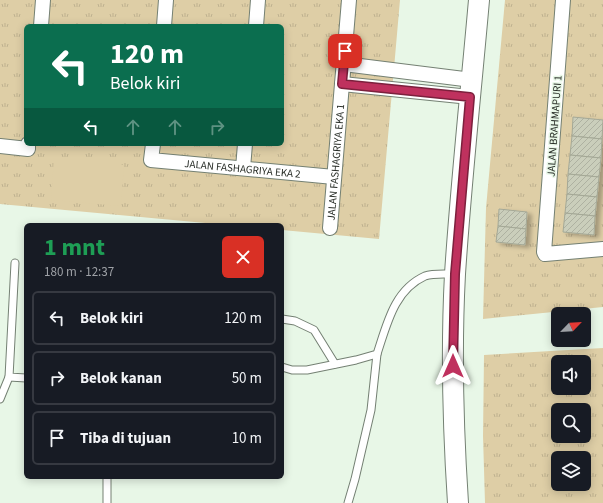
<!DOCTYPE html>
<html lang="id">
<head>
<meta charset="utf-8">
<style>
	:root { --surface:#171b24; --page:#242831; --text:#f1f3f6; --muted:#9ea1a6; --line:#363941 }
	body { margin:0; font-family:"Source Sans 3",sans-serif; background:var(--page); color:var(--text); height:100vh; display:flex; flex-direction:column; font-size:15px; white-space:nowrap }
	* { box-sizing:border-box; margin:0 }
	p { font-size:13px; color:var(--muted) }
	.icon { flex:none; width:22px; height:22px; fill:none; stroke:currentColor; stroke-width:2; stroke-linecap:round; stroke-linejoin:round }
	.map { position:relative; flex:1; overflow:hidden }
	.side { position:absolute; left:24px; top:223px; width:260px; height:256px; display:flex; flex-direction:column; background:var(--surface); border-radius:6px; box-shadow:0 2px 10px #0003 }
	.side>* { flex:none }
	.top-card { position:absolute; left:24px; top:24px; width:260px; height:122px; border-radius:6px; box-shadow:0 2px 10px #0003; background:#0b6e4f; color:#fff; overflow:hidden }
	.needle { width:26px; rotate:65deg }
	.fabs { position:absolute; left:551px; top:307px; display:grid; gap:8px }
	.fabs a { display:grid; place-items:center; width:40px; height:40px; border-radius:6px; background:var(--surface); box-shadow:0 2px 10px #0003; font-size:20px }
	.pin { position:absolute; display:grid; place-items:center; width:34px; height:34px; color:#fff; margin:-17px; border-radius:8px; box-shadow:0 2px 6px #0006 }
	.me { position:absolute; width:44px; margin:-22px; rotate:0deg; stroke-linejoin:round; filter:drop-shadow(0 0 3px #0008) }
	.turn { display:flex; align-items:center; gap:14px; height:84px; padding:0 20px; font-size:18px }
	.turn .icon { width:52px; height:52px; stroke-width:2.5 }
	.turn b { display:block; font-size:28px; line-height:34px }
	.lanes { display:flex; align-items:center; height:38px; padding:0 20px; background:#0003; justify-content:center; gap:20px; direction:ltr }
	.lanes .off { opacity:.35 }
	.round { display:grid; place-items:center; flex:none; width:42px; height:42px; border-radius:6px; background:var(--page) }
	.headline { display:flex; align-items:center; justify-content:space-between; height:68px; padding:0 20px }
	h1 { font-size:24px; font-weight:700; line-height:30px; color:#1e9e55 }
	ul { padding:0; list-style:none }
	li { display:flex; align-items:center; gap:12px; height:54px; margin:0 8px 6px; padding:0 12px; border:2px solid var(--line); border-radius:6px }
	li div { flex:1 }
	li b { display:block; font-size:15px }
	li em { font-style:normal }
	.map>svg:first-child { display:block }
	.grass { fill:url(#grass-tufts); fill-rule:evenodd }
	.garden { fill:#decea6 }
	.building { fill:url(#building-hatch); stroke:#a4a896; filter:url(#shadow) }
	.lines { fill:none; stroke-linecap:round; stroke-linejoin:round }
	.lane-casing { stroke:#748073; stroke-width:9 }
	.street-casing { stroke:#748073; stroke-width:16 }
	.secondary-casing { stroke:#748073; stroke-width:22 }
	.lane { stroke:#fff; stroke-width:7 }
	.street { stroke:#fff; stroke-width:14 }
	.secondary { stroke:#fff; stroke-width:20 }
	.route-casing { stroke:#7c203d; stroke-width:10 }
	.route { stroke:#bf315e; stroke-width:7 }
	.labels { text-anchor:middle; stroke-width:3; stroke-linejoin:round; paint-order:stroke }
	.street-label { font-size:11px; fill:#282d27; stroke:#e8f7e7 }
</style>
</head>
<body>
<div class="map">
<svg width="603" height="503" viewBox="0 0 603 503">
	<defs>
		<pattern id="grass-tufts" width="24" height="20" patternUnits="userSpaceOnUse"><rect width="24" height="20" fill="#decea6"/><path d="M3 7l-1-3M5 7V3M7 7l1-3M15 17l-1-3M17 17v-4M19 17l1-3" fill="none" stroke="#beb18f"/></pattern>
		<pattern id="building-hatch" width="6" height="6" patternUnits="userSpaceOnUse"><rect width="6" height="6" fill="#cacebb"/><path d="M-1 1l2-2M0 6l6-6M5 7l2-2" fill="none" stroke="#aeb1a1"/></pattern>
		<filter id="shadow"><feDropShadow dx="4.5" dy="2.5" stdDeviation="2" flood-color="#0004"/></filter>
	</defs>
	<rect width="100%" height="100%" fill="#e8f7e7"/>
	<g class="grass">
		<path d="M0,0H400L379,239L282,230V225H227L0,204ZM26,26H282V144H26Z"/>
		<polygon points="505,0 603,0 603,307 483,319 486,208"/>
		<path d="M603,348V503H485L483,436L484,355ZM558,362H584V388H558ZM558,410H584V436H558ZM558,458H584V484H558Z"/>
	</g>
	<polygon class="garden" points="54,158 124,165 121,206 51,200"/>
	<g class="building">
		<polygon points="573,117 603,120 602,139 572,136"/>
		<polygon points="572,136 602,139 601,158 570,155"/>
		<polygon points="570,155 601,158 599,177 568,174"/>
		<polygon points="568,174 599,177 597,197 567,194"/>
		<polygon points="567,194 597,197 595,216 565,213"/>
		<polygon points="499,209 527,212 526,229 498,226"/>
		<polygon points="565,213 595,216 594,235 563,232"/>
		<polygon points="498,226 526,229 525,245 496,242"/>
	</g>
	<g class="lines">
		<defs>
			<g id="lane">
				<polyline points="15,263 9,377 26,378"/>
				<polyline points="282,319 295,321 314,330 335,364"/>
				<path d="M282,367L292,370H307L356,360L377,354C387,324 394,290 425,276C433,273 445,274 453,274"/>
				<polyline points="0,399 9,377"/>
				<polyline points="107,503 107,477"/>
				<polyline points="348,503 355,479 371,410 377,354"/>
			</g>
			<g id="street">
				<polyline points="563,0 544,252 545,254 603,249"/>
				<polyline points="41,26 43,0"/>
				<polyline points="164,26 166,0"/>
				<polyline points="256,26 258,0"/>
				<polyline points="344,64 472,80"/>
				<polyline points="342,84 470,97"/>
				<path id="s1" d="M153,144L151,160L334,177"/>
				<polyline points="0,146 28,149 28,144"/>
				<polyline points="243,168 245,144"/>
				<path id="s2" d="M330,228L349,0"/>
			</g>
			<path id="secondary" d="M458,503C453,427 451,350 455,274C461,182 471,91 479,0"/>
		</defs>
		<use href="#lane" class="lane-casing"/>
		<use href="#street" class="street-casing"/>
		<use href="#secondary" class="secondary-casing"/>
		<use href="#lane" class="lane"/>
		<use href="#street" class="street"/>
		<use href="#secondary" class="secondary"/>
	</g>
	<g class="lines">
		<defs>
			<polyline id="route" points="345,51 342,84 470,97 455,274 453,366"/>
		</defs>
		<use href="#route" class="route-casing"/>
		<use href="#route" class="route"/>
	</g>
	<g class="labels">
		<g class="street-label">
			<text transform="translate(554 126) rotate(-86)" y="4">JALAN BRAHMAPURI 1</text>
			<text dy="4" stroke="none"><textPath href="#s2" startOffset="66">JALAN FASHAGRIYA EKA 1</textPath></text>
			<text dy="4" stroke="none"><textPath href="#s1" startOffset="108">JALAN FASHAGRIYA EKA 2</textPath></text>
		</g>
	</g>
</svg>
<div class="fabs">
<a><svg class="needle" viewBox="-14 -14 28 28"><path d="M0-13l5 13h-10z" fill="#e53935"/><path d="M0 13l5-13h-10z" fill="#9ea1a6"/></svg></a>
<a><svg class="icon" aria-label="sound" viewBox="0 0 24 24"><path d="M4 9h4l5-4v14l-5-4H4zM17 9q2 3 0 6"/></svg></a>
<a><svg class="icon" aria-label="search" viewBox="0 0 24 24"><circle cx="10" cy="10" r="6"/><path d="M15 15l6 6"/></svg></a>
<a><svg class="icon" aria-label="layers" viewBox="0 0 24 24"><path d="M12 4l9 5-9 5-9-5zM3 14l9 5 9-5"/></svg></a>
</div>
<div class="pin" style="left:345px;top:51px;background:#d93025"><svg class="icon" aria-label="arrive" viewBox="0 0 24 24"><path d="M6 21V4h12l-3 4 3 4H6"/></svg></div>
<svg class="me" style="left:453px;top:366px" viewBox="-20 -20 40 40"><path d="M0-17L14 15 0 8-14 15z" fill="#bf315e" stroke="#fff" stroke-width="4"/></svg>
<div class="top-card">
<div class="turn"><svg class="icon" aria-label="left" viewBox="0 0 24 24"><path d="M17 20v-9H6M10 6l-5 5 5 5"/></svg><div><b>120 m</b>Belok kiri</div></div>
<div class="lanes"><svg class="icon" aria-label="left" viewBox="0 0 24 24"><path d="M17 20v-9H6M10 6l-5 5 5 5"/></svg><svg class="icon off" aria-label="ahead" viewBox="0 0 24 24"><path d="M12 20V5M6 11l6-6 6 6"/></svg><svg class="icon off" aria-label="ahead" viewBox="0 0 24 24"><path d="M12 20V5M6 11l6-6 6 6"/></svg><svg class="icon off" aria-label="right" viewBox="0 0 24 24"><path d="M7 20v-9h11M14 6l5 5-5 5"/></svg></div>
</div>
<section class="side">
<div class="headline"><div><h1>1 mnt</h1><p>180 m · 12:37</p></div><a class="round" style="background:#d93025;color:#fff"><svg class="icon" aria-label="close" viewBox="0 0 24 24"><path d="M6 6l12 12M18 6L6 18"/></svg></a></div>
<ul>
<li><svg class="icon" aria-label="left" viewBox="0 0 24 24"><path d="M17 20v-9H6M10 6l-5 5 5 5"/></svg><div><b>Belok kiri</b></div><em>120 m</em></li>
<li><svg class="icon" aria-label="right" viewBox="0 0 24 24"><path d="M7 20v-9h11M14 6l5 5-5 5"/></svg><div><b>Belok kanan</b></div><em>50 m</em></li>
<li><svg class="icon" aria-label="arrive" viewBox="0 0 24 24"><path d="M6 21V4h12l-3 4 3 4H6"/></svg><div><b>Tiba di tujuan</b></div><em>10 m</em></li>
</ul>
</section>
</div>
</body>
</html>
